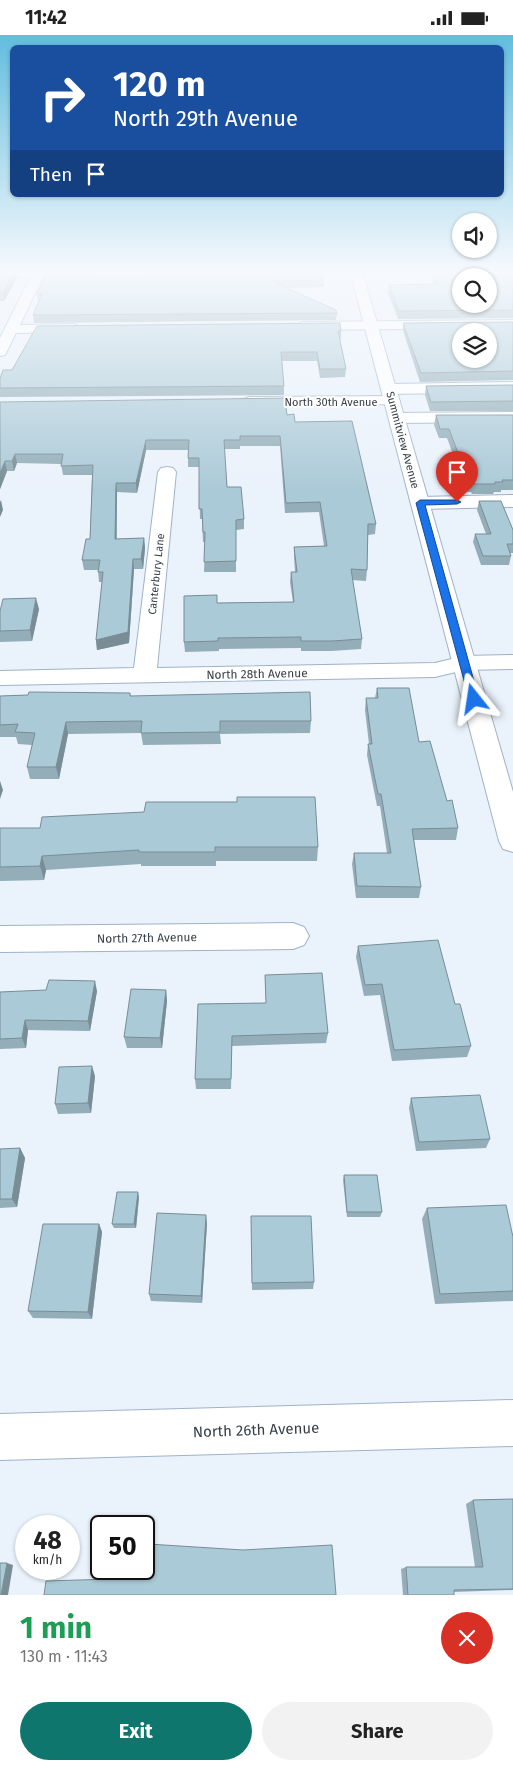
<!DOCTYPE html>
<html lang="en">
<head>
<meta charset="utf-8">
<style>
	:root { --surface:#fff; --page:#f2f2f2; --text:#222; --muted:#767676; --accent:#0f766e }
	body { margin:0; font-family:"Fira Sans",sans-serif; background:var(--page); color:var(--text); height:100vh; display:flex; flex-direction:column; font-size:19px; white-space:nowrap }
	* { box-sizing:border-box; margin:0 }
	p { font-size:16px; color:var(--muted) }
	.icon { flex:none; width:28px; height:28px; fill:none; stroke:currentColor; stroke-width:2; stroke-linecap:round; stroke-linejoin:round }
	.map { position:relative; height:1560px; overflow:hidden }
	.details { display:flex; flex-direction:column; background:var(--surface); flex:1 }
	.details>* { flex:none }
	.guide { position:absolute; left:10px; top:10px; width:494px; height:152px; border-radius:8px; box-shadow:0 1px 4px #0004; background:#1a4fa0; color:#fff; overflow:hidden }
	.buttons { position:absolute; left:452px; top:178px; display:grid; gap:10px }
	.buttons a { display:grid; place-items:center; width:45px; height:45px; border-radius:50%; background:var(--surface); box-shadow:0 1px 4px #0004; font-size:25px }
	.speed { position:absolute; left:15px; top:1480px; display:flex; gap:10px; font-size:25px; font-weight:700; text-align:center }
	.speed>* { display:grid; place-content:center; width:65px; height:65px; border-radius:50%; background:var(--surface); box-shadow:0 1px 4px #0004; line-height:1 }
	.speed small { font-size:12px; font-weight:400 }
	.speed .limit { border:2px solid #111; border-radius:8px; background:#fff; color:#111 }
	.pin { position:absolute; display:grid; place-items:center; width:42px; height:42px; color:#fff; margin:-51px -21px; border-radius:50% 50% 50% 0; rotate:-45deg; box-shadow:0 0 5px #0007 }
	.pin .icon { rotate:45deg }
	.me { position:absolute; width:55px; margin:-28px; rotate:345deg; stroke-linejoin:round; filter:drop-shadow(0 0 4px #0008) }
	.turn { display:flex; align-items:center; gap:18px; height:105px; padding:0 20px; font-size:22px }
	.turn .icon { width:65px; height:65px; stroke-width:2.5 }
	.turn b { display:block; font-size:35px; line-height:42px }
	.then { display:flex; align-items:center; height:48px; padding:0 20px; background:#0003; gap:10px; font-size:19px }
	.round { display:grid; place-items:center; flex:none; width:52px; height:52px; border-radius:26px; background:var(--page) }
	.headline { display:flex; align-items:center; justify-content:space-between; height:85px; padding:0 20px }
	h1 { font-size:30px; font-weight:700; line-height:38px; color:#1e9e55 }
	.cta { display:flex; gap:10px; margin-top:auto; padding:10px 20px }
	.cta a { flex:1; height:58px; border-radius:30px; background:var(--accent); color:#fff; font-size:20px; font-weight:700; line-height:58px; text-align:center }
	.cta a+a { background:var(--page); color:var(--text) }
	.status { display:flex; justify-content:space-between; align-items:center; height:35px; padding:0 25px; background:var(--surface); direction:ltr }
	.status svg { height:14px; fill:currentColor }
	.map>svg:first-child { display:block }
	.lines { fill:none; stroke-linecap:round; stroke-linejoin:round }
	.minor-casing { stroke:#9fb2c8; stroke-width:2 }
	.major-casing { stroke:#9fb2c8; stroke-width:2 }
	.minor { fill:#fff; fill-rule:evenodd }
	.major { fill:#fff; fill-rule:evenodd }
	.wall { fill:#93aeb9 }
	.shaded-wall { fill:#788d96 }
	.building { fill:#abcad7; stroke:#788d96; fill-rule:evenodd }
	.route { fill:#1a73e8; stroke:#114b97 }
	.labels { text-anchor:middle; stroke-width:4; stroke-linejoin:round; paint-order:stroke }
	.far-street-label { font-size:11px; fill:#363e47; stroke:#fff }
	.street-label { font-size:12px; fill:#363e47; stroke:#fff }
	.near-street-label { font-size:15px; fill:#363e47; stroke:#fff }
</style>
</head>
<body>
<div class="status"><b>11:42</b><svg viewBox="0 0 49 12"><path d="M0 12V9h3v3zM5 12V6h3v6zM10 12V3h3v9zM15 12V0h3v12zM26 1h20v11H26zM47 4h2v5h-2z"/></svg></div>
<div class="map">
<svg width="513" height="1560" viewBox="0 0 513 1560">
	<rect width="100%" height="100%" fill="#eaf2fb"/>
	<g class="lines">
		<defs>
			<g id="minor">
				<polygon points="0,236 188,236 189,237 183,241 43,241 20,290 74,289 81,293 74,297 16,298 5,320 0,321 0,303 31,241 0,242"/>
				<polygon points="513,285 513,293 302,295 295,291 302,287"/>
				<polygon points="513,347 513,357 389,359 384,357 381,354 384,351 389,349"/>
				<polygon points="392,361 397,363 400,366 397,369 249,372 244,370 241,367 244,364 249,362"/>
				<polygon points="513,377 513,387 397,388 391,386 389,383 391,380 397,378"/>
				<polygon points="167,432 173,433 176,437 157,633 435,628 464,621 513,620 513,634 464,635 435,642 0,650 0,636 134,633 158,437 161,433"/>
				<polygon points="513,460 513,472 420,474 413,472 411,468 413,464 420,462"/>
				<polygon points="293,888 304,892 309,901 304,910 293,914 0,917 0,891"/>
				<polygon points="513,1365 513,1411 0,1425 0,1379"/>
			</g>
			<polygon id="major" points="350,236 362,236 513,757 513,817 503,814 499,806"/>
		</defs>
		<use href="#minor" class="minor-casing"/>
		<use href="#major" class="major-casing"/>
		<use href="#minor" class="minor"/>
		<use href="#major" class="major"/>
	</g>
	<g class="wall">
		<polygon points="0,236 17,243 4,266 0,266"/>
		<polygon points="430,236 513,236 513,283 398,284 388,258 389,250 434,249 432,246 433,241"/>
		<polygon points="98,241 324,245 324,252 286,253 337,278 336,285 34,288 33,280 39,266 38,266 37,259"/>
		<polygon points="513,287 513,345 420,347 403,296 403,288"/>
		<polygon points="341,296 341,304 340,304 346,334 345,342 320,343 317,326 282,326 284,351 284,360 0,362 0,343 12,335"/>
		<polygon points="513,350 513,376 430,376 425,360 426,351"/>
		<polygon points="0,367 287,380 295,387 376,489 375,499 368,500 367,535 366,546 352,545 362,604 361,614 331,616 301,616 301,613 219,614 219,616 185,617 184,607 217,568 293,567 290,547 291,537 295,537 294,522 294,512 324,511 319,477 285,478 280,411 240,411 240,414 224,414 227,452 244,484 244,494 236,495 236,537 204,537 205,507 203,507 202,484 200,484 199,432 188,432 188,415 146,415 137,458 117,457 117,504 144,503 145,513 143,534 134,534 129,608 97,615 96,605 102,547 99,547 98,535 84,535 82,525 90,504 92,440 63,440 61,429 17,428 14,436 7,436 0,454"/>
		<polygon points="436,380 513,380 513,455 501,455 501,457 494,457 493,459 472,459 471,457 467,457 447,403 439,403 434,390"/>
		<polygon points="479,466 513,495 513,518 510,518 511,521 509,530 481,530 473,507 475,499 486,499 477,475"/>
		<polygon points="39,574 32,606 0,607 0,576"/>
		<polygon points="377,653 419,707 447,766 458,793 456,805 414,805 421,852 419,863 356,863 352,829 354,818 387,818 380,771 377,771 367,720 368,709 369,709 365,675 366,663 375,663"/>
		<polygon points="130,658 131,661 311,686 310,698 220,699 221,709 143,710 141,698 68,699 59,744 30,744 27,732 32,710 18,709 16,702 0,702 0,661"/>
		<polygon points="0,793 318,812 317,826 216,826 216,831 141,831 141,829 46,835 44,845 0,846"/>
		<polygon points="358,911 455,969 471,1011 467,1022 392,1026 380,960 364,961 356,922"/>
		<polygon points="265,940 328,998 326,1008 232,1011 231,1054 196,1054 195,1044 198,969 266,968"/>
		<polygon points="166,955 167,966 162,1013 127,1013 124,1002"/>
		<polygon points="97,956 90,996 28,995 26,1013 0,1014 0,957"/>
		<polygon points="95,1041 91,1078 58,1079 55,1069"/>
		<polygon points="411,1063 490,1104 486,1113 416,1116 409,1073"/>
		<polygon points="20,1113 25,1123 17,1172 0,1173 0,1114"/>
		<polygon points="344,1140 382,1177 380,1182 347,1182 343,1145"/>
		<polygon points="139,1162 136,1193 114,1193 112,1189"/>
		<polygon points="427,1173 513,1202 513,1266 435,1269 422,1184"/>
		<polygon points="251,1181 314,1247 313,1254 252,1255"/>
		<polygon points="207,1188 202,1268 151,1266 149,1259"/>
		<polygon points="99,1189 102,1197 92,1284 33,1283 28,1276"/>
		<polygon points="513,1464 513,1555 454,1557 454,1560 403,1560 401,1534 406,1532 475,1532 466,1469 473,1465"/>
	</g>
	<g class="shaded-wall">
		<polygon points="16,236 17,243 4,266 2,258"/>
		<polygon points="146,405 146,415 137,458 136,448"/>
		<polygon points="15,419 17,428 14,436 12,426"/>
		<polygon points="5,426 7,436 0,454 0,438"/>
		<polygon points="116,448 117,457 116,514 115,504"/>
		<polygon points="1,465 3,475 0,482 0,467"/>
		<polygon points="144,503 145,513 143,534 141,524"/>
		<polygon points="133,524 134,534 129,608 97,615 96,605"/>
		<polygon points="36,563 39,574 32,606 30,595"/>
		<polygon points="66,687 68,699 59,744 56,732"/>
		<polygon points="0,746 3,755 0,764"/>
		<polygon points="42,821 46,835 44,845 40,831"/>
		<polygon points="95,946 97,956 90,996 88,986"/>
		<polygon points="166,955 167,966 162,1013 160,1003"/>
		<polygon points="25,985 28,995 26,1013 22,1003"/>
		<polygon points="92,1031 95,1041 91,1078 88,1068"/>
		<polygon points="20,1113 25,1123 17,1172 12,1164"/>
		<polygon points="138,1157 139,1162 136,1193 134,1189"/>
		<polygon points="206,1180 207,1188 202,1268 201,1261"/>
		<polygon points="99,1189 102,1197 92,1284 88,1277"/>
		<polygon points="7,1528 13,1530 8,1560 1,1560"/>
	</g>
	<g class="building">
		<polygon points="0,236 16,236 2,258 0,258"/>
		<polygon points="47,236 97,236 95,241 145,241 146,236 322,236 324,245 271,246 336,275 337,278 33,280 42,259 37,259"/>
		<path d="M435,236H513V275L399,276L389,250L438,249L433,238H437ZM461,241H489V269H461Z"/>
		<path d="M513,287V336L421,338L403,288ZM461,296H489V324H461Z"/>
		<polygon points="340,288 341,296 338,296 346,334 320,334 317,317 281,317 284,351 0,353 0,343 3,335 12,335 37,291"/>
		<polygon points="513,350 513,366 431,367 426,351"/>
		<polygon points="285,363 287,380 294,379 295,387 352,386 376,489 368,489 367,535 351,534 362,604 332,606 301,606 301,602 218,603 218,606 184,607 184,561 217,560 217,568 294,567 291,537 297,537 294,512 327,511 320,467 286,468 280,401 240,401 240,405 224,405 227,452 241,452 244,484 236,485 236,526 204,527 205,497 203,497 202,474 199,474 199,423 188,423 189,405 146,405 136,448 116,448 115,504 144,503 141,524 133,524 128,597 96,605 103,537 98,537 100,525 82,525 86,504 90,504 93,430 61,431 63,419 15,419 12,426 5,426 0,438 0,367"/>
		<polygon points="436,380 513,380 513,445 502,445 503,447 495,447 495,449 474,449 473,447 469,447 449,394 440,394"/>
		<polygon points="479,466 501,466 513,495 513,509 507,509 511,521 483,521 475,499 491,499"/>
		<polygon points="36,563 30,595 0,596 0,576 3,564"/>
		<polygon points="377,653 409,653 419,707 430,706 447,766 452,765 458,793 412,794 421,852 357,851 354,818 391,818 381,759 378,759 368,709 372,709 366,663 378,663"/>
		<polygon points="29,657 130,658 130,661 310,657 311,686 220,686 220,697 141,698 142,686 66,687 56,732 27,732 35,698 15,697 18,689 0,690 0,661 28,660"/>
		<polygon points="237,762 315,762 318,812 215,812 215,817 139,817 139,815 42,821 40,831 0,832 0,793 40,793 42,782 144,777 146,767 237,767"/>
		<polygon points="438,905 455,969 460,969 471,1011 394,1015 382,949 365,950 358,911"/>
		<polygon points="322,938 328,998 232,1001 231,1044 195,1044 198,969 266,968 265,940"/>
		<polygon points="49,945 95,946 88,986 25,985 22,1003 0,1004 0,957 46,955"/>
		<polygon points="131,954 166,955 160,1003 124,1002"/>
		<polygon points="92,1031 88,1068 55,1069 59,1032"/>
		<polygon points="480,1060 490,1104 419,1107 411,1063"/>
		<polygon points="20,1113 12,1164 0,1164 0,1114"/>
		<polygon points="344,1140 377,1140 382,1177 347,1177"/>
		<polygon points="117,1157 138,1157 134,1189 112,1189"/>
		<polygon points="506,1170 513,1202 513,1256 440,1259 427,1173"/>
		<polygon points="157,1178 206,1180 201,1261 149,1259"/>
		<polygon points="251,1181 311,1181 314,1247 252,1248"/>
		<polygon points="43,1189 99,1189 88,1277 28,1276"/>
		<polygon points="513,1464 513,1554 454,1555 454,1560 408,1560 406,1532 483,1532 473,1465"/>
		<polygon points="148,1509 243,1515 332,1510 336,1560 44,1560 46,1546 145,1543"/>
		<polygon points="0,1528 7,1528 1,1560 0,1560"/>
	</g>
	<linearGradient id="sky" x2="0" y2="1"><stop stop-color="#62bddf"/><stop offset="0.52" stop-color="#f6f9fd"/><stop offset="1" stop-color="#f6f9fd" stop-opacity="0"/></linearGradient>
	<rect width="513" height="454" fill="url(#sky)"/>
	<polygon class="route" points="420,465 457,465 461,467 457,469 425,470 479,664 478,666 474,667 469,664 416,468"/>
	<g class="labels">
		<g class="far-street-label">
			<text x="331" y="371">North 30th Avenue</text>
			<text transform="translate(403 405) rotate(75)" y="4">Summitview Avenue</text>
			<text transform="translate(156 539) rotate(-84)" y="4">Canterbury Lane</text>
		</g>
		<g class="street-label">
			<text transform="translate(257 639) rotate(-1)" y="4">North 28th Avenue</text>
			<text transform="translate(147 903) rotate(-1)" y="4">North 27th Avenue</text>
		</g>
		<g class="near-street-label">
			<text transform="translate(256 1395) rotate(-2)" y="5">North 26th Avenue</text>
		</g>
	</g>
</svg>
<div class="buttons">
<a><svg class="icon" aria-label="sound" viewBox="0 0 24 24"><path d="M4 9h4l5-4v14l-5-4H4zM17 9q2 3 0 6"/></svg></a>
<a><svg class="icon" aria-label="search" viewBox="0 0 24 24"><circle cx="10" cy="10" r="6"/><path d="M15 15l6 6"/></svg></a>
<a><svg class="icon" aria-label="layers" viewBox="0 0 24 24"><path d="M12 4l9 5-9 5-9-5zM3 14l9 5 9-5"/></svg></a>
</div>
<div class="speed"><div>48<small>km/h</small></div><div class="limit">50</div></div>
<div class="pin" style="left:457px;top:467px;background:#d93025"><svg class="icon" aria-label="arrive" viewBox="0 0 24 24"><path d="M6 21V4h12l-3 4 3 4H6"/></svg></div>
<svg class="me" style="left:474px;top:664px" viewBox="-20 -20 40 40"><path d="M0-17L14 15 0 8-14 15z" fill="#1a73e8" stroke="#fff" stroke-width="4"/></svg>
<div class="guide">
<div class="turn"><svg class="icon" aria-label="right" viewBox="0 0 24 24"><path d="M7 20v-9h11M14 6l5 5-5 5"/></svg><div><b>120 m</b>North 29th Avenue</div></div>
<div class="then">Then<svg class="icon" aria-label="arrive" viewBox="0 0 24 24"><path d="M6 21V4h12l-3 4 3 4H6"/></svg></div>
</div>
</div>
<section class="details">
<div class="headline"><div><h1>1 min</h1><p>130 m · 11:43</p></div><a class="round" style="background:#d93025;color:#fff"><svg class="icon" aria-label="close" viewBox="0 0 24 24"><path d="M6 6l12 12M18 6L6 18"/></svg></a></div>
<div class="cta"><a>Exit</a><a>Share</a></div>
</section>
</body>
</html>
